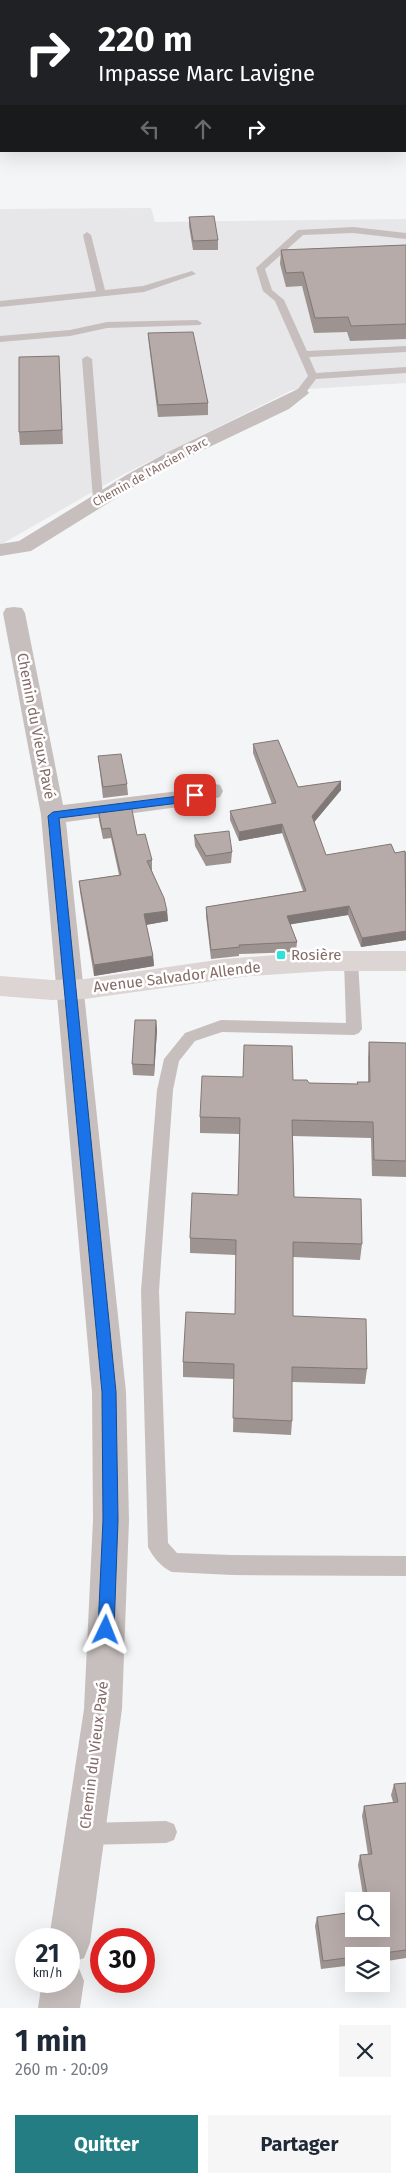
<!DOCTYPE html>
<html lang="fr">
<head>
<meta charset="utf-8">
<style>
	:root { --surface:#fff; --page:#f6f6f7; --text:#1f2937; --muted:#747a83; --accent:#237d82 }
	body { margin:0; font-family:"Fira Sans",sans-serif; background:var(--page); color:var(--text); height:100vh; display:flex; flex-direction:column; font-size:19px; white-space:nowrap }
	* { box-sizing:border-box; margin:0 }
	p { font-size:16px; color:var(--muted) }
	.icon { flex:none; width:28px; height:28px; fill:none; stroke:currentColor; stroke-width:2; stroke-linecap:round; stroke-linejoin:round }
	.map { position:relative; height:2008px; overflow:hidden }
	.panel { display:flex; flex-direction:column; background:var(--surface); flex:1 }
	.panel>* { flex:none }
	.hud { position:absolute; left:0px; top:0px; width:406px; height:152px; box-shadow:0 5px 20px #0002; background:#202124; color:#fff; overflow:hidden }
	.fabs { position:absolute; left:345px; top:1892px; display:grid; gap:10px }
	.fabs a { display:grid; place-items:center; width:45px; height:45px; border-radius:0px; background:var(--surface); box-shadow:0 5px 20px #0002; font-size:25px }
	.speed { position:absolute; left:15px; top:1928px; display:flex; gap:10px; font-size:25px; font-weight:700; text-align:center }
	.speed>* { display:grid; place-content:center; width:65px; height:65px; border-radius:50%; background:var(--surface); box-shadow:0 5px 20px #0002; line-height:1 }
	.speed small { font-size:12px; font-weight:400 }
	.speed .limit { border:8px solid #d22; background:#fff; color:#111 }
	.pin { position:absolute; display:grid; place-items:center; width:42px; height:42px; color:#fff; margin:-21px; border-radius:10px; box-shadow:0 2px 8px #0006 }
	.me { position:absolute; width:55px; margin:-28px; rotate:2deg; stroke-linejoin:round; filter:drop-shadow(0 0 4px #0008) }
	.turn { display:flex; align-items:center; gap:18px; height:105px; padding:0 15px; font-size:22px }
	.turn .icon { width:65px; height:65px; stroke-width:2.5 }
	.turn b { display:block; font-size:35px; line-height:42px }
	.lanes { display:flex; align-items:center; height:48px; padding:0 15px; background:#0003; justify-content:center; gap:25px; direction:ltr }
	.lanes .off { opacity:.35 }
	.round { display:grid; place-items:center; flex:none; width:52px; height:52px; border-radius:0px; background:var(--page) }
	.headline { display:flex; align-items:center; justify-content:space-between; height:85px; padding:0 15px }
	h1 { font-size:30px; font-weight:700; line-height:38px }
	.action { display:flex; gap:10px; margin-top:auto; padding:10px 15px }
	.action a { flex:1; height:58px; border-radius:0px; background:var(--accent); color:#fff; font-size:20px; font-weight:700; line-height:58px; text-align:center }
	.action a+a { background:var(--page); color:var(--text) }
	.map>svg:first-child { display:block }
	.built { fill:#e7e6e8 }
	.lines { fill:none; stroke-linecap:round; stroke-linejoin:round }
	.lane { fill:#c6bfbd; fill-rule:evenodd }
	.street { fill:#c6bfbd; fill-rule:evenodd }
	.secondary { fill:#ddd5d4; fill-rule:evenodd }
	.wall { fill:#9d9391 }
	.shaded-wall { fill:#807876 }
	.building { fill:#b7aba9; stroke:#807876 }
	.route { fill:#1a73e8; stroke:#114b97 }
	.poi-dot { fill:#27e4dd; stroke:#fff; stroke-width:2 }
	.labels { text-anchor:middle; stroke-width:5; stroke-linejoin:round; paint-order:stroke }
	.far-street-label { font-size:12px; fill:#856b66; stroke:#fff }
	.street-label { font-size:15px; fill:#856b66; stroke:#fff }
	.poi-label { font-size:15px; fill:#856b66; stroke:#fff; text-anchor:start }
</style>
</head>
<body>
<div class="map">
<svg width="406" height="2008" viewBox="0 0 406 2008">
	<rect width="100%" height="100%" fill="#f4f5f7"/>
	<polygon class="built" points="151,208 155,222 406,219 406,383 292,390 124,474 0,545 0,209"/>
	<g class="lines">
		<g class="lane">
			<polygon points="353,227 406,233 406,239 353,233 303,235 265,269 272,290 284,300 307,351 406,346 406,352 309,357 316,373 406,367 406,373 316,379 304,395 296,395 295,393 308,376 275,301 263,291 256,268 298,230"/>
			<polygon points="87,232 91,235 105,290 143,286 192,271 196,274 144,292 0,307 0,301 96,291 83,235"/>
			<polygon points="197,320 202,323 200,325 107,328 70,336 0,342 0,336 70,330 107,322"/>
			<polygon points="87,356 92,359 103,499 98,502 93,499 82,359"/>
			<path d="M351,956L356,957L358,961L362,1029L359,1033L354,1035L222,1032L195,1041L179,1061L173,1090L159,1291L168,1543L177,1553L232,1555L406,1556V1576L232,1575L172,1572C161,1567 153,1557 148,1547L141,1291L157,1090L164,1059L185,1033L221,1020L346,1023L344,961L346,957Z"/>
			<polygon points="166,1821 174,1824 177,1832 174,1840 166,1843 86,1845 78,1842 75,1834 78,1826 86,1823"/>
		</g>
		<g class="street">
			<polygon points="300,388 306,389 309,393 289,409 182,460 142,482 31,551 0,556 0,544 19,541 128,474 168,452"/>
			<polygon points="14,607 22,608 25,613 63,805 179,791 211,783 220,785 223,791 220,797 179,807 66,822 126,1392 129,1520 122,1709 90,1943 84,1958 71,1963 78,1966 84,1981 80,2008 38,2008 42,1981 69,1981 69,1939 49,1939 84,1709 93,1520 92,1392 41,815 3,613 6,608"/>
		</g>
		<polygon class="secondary" points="328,951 406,951 406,971 328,971 249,976 85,999 52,1000 0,996 0,976 52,980 85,979 223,959"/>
	</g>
	<g class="wall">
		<polygon points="189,217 218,240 218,250 193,250 189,226"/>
		<polygon points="406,245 406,339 350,341 347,332 314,333 302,286 286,287 280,264 281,250"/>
		<polygon points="148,333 208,403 208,415 158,417 149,345"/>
		<polygon points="59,356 63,444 20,445 19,432"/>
		<polygon points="253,744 298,787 341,781 341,790 314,822 326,855 406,852 406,940 361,947 348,915 290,924 297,942 296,952 239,954 239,956 211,959 206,916 206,907 303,891 282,833 239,841 230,820 230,811 272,804 253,753"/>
		<polygon points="98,756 127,784 128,795 103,798"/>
		<polygon points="98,809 137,835 152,860 152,871 167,911 168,921 146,925 153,956 154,966 94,976 80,892 79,881 119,875 111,838 103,839 99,820"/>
		<polygon points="194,835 232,852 231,863 206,866 195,846"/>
		<polygon points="156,1020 157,1030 154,1076 133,1075 132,1064"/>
		<polygon points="369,1042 406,1043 406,1177 372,1176 371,1138 293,1136 294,1197 362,1244 360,1260 293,1257 293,1316 367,1369 365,1384 292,1382 292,1421 291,1435 233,1432 234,1379 183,1377 183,1362 235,1314 236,1255 190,1253 190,1238 238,1195 240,1134 200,1133 200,1117 293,1080 309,1083 357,1084 357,1082 368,1082 368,1058"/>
		<polygon points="406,1783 406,1958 381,1962 381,1956 354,1956 354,1965 321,1969 315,1926 317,1917 354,1929 381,1901 364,1901 358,1865 360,1855 368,1855 362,1816 364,1806 393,1802 391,1795 394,1784"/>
	</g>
	<g class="shaded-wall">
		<polygon points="341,781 341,790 311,826 312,816"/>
		<polygon points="282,824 282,833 239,841 239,832"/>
		<polygon points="349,906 348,915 287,925 287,916"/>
		<polygon points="167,911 168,921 145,925 144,914"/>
		<polygon points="406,931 406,940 361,947 362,938"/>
		<polygon points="153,956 154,966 94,976 94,965"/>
		<polygon points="156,1020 157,1030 154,1076 154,1065"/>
	</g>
	<g class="building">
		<polygon points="214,216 218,240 193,241 189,217"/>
		<polygon points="406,245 406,324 351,326 348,317 315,318 303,272 286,273 281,250"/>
		<polygon points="193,332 208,403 158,405 148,333"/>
		<polygon points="59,356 62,430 19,432 19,357"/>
		<polygon points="278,740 298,787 341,781 312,816 326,855 391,844 395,853 405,851 406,931 362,938 349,906 287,916 297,942 239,945 240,947 211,950 206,907 306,891 282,824 239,832 230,811 276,803 253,744"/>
		<polygon points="121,754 127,784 103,787 98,756"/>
		<polygon points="131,805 137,835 145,834 152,860 147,861 164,898 167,911 144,914 153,956 94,965 79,881 121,875 110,828 102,829 98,809"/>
		<polygon points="229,831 232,852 206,856 194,835"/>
		<polygon points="135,1020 156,1020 154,1065 132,1064"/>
		<polygon points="369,1042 406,1043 406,1161 374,1160 373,1122 292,1120 294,1197 361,1199 362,1244 293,1242 293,1316 366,1319 367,1369 292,1367 292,1421 233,1418 234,1364 183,1362 186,1312 235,1314 236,1240 190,1238 192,1193 238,1195 240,1118 200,1117 202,1076 243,1077 244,1045 292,1046 293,1080 307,1080 309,1083 358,1084 357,1082 370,1082"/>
		<polygon points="406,1783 406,1950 323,1961 317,1917 354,1912 354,1929 381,1929 381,1901 368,1901 360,1855 372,1854 364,1806 398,1802 394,1784"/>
	</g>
	<polygon class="route" points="195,792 200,795 199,797 179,803 59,818 116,1392 118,1520 114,1630 111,1636 106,1638 101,1636 98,1630 103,1520 102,1392 48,816 53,812 179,796"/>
	<rect class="poi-dot" x="276" y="950" width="10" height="10" rx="2.5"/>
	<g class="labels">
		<g class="far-street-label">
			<text transform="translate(150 472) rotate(-29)" y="4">Chemin de l'Ancien Parc</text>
		</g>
		<g class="street-label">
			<text transform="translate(36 726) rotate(79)" y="5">Chemin du Vieux Pavé</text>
			<text transform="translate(177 977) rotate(-7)" y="5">Avenue Salvador Allende</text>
			<text transform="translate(94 1755) rotate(-83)" y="5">Chemin du Vieux Pavé</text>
		</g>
		<g class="poi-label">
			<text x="291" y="960">Rosière</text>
		</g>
	</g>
</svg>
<div class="fabs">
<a><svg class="icon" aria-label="search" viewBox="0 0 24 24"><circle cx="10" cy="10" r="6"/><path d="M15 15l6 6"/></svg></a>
<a><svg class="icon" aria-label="layers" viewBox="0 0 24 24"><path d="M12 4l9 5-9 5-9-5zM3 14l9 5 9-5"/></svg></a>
</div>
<div class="speed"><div>21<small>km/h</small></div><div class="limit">30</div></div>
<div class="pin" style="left:195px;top:795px;background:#d93025"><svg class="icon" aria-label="arrive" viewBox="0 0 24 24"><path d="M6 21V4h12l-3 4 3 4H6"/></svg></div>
<svg class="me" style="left:106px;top:1630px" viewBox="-20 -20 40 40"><path d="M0-17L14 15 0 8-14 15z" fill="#1a73e8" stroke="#fff" stroke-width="4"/></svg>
<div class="hud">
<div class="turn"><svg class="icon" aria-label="right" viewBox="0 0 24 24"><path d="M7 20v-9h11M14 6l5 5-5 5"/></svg><div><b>220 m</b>Impasse Marc Lavigne</div></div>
<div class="lanes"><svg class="icon off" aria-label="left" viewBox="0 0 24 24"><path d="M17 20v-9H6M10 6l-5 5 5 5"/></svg><svg class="icon off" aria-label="ahead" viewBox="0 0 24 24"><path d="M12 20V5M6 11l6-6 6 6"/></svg><svg class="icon" aria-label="right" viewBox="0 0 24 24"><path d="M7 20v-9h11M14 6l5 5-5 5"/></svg></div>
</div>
</div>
<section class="panel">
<div class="headline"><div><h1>1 min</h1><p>260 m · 20:09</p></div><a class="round"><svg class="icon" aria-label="close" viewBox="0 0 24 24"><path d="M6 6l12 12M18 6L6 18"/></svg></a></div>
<div class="action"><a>Quitter</a><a>Partager</a></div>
</section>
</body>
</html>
